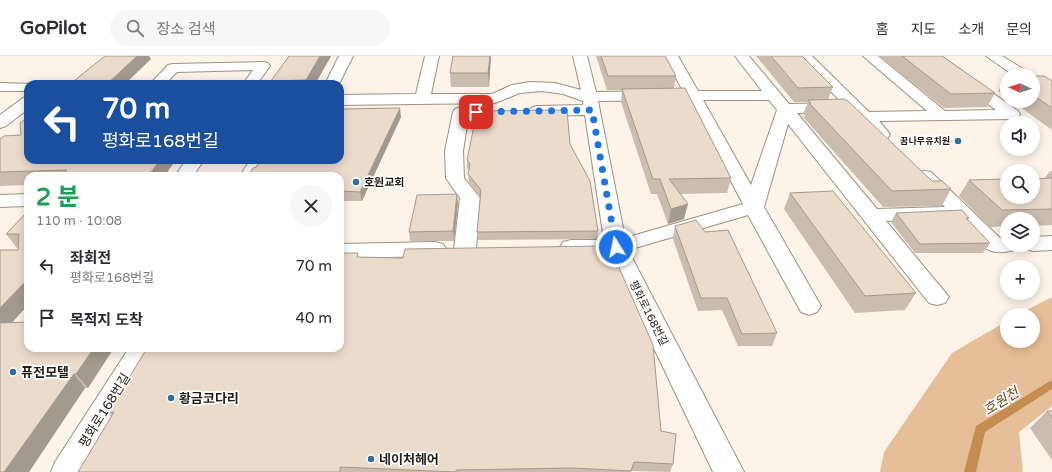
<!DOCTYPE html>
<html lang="ko">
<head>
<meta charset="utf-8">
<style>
	:root { --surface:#fff; --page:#f7f7f7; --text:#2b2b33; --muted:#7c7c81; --line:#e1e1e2 }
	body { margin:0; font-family:"Varela Round","Noto Sans KR",sans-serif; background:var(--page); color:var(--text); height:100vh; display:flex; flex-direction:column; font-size:15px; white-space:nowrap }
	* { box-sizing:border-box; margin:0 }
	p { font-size:13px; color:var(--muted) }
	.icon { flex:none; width:22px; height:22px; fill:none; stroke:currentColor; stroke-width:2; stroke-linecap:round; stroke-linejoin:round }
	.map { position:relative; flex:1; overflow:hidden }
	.drawer { position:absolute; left:24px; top:116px; width:320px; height:180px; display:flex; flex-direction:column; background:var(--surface); border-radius:12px; box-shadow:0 2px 10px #0003 }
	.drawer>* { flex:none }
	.hud { position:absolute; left:24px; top:24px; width:320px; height:84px; border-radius:12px; box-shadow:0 2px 10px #0003; background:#1a4fa0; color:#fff; overflow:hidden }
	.needle { width:26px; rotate:273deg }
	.fabs { position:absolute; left:1000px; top:12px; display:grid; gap:8px }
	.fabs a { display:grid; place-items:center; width:40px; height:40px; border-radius:50%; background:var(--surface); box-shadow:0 2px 10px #0003; font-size:20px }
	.pin { position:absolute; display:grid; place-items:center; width:34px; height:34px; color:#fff; margin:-17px; border-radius:8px; box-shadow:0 2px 6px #0006 }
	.me { position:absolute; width:44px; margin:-22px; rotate:350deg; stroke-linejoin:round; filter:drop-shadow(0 0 3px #0008) }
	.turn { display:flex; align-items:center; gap:14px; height:84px; padding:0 12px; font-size:18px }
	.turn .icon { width:52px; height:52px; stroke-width:2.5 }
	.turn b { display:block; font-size:28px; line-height:34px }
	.round { display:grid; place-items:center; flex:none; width:42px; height:42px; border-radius:21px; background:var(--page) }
	.headline { display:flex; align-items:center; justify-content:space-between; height:68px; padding:0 12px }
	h1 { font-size:24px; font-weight:700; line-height:30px; color:#1e9e55 }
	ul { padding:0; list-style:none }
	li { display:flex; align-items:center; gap:12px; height:52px; padding:0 12px }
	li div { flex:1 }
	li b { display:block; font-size:15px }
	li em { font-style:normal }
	header { display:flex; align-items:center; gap:24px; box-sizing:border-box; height:56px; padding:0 20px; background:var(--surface); border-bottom:1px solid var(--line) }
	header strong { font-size:19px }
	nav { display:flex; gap:22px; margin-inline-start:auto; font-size:14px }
	.search { width:280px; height:36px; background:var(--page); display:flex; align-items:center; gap:10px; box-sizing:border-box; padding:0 14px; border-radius:22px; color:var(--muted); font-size:15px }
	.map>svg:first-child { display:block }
	.green { fill:#e6be97 }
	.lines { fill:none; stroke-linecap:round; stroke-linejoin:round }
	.stream { fill:#c58c51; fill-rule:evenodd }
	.minor-casing { stroke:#9f9081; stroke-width:2 }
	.minor { fill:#fff; fill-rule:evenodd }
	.wall { fill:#cabcaf }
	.shaded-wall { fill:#a4998e }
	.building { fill:#ebdbcb; stroke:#a4998e }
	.route { stroke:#1a73e8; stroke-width:7; stroke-dasharray:0 12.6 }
	.poi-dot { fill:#2d71a6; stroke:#fff; stroke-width:1.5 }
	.labels { text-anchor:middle; stroke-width:3.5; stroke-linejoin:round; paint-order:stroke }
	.far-poi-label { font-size:9px; font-weight:bold; fill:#241e19; stroke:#fff; text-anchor:end }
	.poi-label { font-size:11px; font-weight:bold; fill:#241e19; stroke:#fff; text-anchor:start }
	.street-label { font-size:11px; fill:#241e19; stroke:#fff }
	.near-poi-label { font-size:13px; font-weight:bold; fill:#241e19; stroke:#fff; text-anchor:start }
	.near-street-label { font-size:13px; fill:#241e19; stroke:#fff }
	.near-water-label { font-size:14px; font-style:italic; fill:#71491d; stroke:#fff }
</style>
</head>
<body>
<header>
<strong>GoPilot</strong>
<div class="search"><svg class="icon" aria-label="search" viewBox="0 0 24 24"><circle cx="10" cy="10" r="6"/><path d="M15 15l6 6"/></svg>장소 검색</div>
<nav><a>홈</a><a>지도</a><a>소개</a><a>문의</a></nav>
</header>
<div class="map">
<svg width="1052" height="416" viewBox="0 0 1052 416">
	<rect width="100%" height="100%" fill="#fdf3e9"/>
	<polygon class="green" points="1052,241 1052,350 1019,376 1023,416 880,416 884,396 952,297 1007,265 1007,285 1033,285 1033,259 1017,259"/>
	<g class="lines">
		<polygon class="stream" points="1052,324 1052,333 985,376 976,416 964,416 976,370"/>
		<defs>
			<g id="minor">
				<polygon points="339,0 353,0 339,28 325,28"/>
				<path d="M425,0H439L431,38H492L512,29L530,26L555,27L581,34L573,0H587L596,36L683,35L664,0H678L698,35H762L735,0H749L789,48L842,47L797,0H812L869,56L927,55L863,0H878L945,55L996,54L924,0H940L1018,55L1020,58L1018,61L1012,63L879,65L890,78L888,82C873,85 861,66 851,56L797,57L877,153L945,151L916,120L919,116L925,115L931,116L1000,182H1007V189H1018L1014,194C1007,196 997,198 989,194C981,191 964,169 957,162L886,165L949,241L945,247L937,249L929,247L788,68L764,151L821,250L817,256L809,259L801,256L748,159L628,194L744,416H713L609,198H571L563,196L560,191L563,186L571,184H604L585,59L537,60L531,58L529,55L531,52L537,50L583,49V45L563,38L542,35L520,37L495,47L340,49V39L416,38ZM688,44L743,148L625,182L598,45ZM703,44H769L777,54L751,129Z"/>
				<polygon points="986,0 1002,0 1028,16 1030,19 1013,19"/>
				<polygon points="263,6 268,7 270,10 257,28 243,28 253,14 177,16 165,28 150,28 168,9 173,8"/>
				<polygon points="0,27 33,28 28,28 28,35 0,35"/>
				<polygon points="28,40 28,53 6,70 0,72 0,59 23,42"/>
				<polygon points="461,51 467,53 469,56 463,95 464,122 480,142 476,193 473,198 465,200 457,198 454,193 460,142 446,122 445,95 453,56 455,53"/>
				<polygon points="186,104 204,104 193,120 175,120"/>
				<polygon points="250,104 268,104 258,120 240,120"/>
				<polygon points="28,138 28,150 0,151 0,139"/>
				<polygon points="1052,180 1052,194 1033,195 1026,193 1023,189 1033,189 1033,181"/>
				<polygon points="435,186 443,188 446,193 443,198 435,200 340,202 340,188"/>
				<polygon points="129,292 156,292 83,416 51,416 55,406"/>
			</g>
		</defs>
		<use href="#minor" class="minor-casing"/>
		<use href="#minor" class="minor"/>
	</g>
	<g class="wall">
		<polygon points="289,0 331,0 315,28 272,28 271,25"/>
		<polygon points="453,0 491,0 489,31 451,31 450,17"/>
		<polygon points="596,0 665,0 676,20 674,32 731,122 727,137 680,138 684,163 668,168 657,138 651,138 621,46 622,34 607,34"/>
		<polygon points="756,0 802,0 833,31 828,43 932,125 951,133 942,150 883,151 804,62 805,60 803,58 808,46 794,46"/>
		<polygon points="879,0 942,0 995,37 987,51 944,52"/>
		<polygon points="1033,20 1052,25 1052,74 1012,45 1033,45"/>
		<polygon points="1006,21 1007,21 1007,41 998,35"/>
		<polygon points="401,61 362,145 343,145 340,153 340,120 251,120 250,117"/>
		<polygon points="21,79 28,104 176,104 164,120 28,120 28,129 0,130 0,83"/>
		<polygon points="570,88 598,175 597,183 478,184 477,176 480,141 469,126 468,118 469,114 467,112 467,104"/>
		<polygon points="1050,115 1052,115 1052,169 1033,170 1033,163 1007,163 1007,170 990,171 959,140 969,124 1044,123"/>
		<polygon points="790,137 916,237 905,254 855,257 784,153"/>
		<polygon points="458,147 454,185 410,185 409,176"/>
		<polygon points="28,155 28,249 12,266 28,266 28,292 114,292 88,332 85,332 29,416 0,416 0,194 18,194 18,192 17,192 6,178"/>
		<polygon points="896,157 969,162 968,164 990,187 983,197 915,197 891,166"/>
		<polygon points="675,170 777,277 772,290 738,290 722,254 698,255 673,183"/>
		<polygon points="359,201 661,375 673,408 670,416 632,415 631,416 78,416 111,361 108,357"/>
		<polygon points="1047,355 1052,355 1052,404 1030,372"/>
	</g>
	<g class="shaded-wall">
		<polygon points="137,0 149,0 151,3 125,28 107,28"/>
		<polygon points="320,0 331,0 315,28 307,28 306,24"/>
		<polygon points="490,0 491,0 489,31 488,17"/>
		<polygon points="400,52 401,61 362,145 360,136"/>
		<polygon points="160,104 176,104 164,120 148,120"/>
		<polygon points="341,135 343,145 340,153 340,137"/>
		<polygon points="457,138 458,147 454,185 453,175"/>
		<polygon points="688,148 684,163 668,168 671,153"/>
		<polygon points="28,223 28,249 0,280 0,252"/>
		<polygon points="94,292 114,292 88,332 76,318"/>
		<polygon points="74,318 85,332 29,416 4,416"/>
	</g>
	<g class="building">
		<polygon points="105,0 137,0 107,28 70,28"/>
		<polygon points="289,0 320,0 306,24 271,25"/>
		<polygon points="453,0 490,0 488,17 450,17"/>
		<polygon points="601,0 665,0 676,20 608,20"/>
		<polygon points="771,0 802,0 833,31 798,32"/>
		<polygon points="902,0 942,0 995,37 951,38"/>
		<polygon points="1033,20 1044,20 1052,25 1052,52 1033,39"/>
		<polygon points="685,32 731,122 669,123 688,148 671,153 660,123 653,123 622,33"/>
		<polygon points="844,43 848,45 932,125 942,125 951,133 892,135 809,47 811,47 808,44"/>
		<polygon points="400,52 360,136 341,135 340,137 340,120 258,120 260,117 250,117 253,112 256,111 261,104 340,104 340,53"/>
		<polygon points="567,54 570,88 590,125 598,175 477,176 481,134 468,118 470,108 467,104 477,55"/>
		<polygon points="28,61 28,104 160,104 148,120 62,120 67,114 0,116 0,83 4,80 21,79 20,67"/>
		<polygon points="1052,122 1052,153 1002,154 969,124 1007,123 1007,141 1033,141 1033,123"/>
		<polygon points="833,135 916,237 865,240 790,137"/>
		<polygon points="457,138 453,175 409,176 417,139"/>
		<polygon points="962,154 969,162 966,162 990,187 920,188 896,157"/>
		<polygon points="28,155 28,223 0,252 0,194 18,194 19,178 6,178"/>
		<polygon points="696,164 705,176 728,174 777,277 742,278 727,242 701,242 675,170"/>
		<polygon points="601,190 601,192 613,198 653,289 661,375 676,378 673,408 634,406 631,415 572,412 456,414 456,416 340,411 340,416 78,416 114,356 108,357 147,292 340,292 340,197 358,197 357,201 403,202 405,193"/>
		<polygon points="28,266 28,292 94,292 76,318 74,318 4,416 0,416 0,267"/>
		<polygon points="1047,355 1052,355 1052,362"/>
	</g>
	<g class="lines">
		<polyline class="route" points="476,56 592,54 616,191"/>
	</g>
	<g class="poi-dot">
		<circle cx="958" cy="85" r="4"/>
		<circle cx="356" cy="126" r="4"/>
		<circle cx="13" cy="316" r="4"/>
		<circle cx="171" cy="342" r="4"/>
		<circle cx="371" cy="403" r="4"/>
	</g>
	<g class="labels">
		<g class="far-poi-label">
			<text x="950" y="88">꿈나무유치원</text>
		</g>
		<g class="poi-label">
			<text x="364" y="130">호원교회</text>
		</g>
		<g class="street-label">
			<text transform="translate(649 257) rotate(63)" y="4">평화로168번길</text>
		</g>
		<g class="near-poi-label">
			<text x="21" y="321">퓨전모텔</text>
			<text x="179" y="347">황금코다리</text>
			<text x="379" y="408">네이처헤어</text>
		</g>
		<g class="near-street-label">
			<text transform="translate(104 354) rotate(-58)" y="5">평화로168번길</text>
		</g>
		<g class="near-water-label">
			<text transform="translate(1001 345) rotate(-32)" y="5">호원천</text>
		</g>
	</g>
</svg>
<div class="fabs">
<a><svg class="needle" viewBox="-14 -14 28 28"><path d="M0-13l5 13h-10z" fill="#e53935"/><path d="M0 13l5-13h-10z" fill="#7c7c81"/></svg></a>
<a><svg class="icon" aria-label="sound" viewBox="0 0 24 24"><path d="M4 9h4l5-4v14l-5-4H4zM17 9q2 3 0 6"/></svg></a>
<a><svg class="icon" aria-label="search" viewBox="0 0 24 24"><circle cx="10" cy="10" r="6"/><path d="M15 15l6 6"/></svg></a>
<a><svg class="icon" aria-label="layers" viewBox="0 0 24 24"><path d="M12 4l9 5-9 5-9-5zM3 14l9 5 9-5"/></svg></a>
<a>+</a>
<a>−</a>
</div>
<div class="pin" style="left:476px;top:56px;background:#d93025"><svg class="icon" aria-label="arrive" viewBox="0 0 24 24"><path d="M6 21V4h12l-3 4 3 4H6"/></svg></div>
<svg class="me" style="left:616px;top:191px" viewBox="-20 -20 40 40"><circle r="17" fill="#1a73e8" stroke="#fff" stroke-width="3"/><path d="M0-11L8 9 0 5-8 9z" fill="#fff"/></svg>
<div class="hud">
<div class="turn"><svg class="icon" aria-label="left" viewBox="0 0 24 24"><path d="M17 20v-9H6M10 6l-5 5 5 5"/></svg><div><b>70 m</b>평화로168번길</div></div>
</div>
<section class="drawer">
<div class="headline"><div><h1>2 분</h1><p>110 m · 10:08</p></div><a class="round"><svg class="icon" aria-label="close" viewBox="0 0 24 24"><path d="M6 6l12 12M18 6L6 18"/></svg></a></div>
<ul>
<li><svg class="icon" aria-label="left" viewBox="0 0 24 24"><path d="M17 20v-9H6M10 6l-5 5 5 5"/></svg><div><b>좌회전</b><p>평화로168번길</p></div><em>70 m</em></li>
<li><svg class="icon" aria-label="arrive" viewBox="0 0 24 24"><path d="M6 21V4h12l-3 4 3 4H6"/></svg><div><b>목적지 도착</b></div><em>40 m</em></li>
</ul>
</section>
</div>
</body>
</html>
